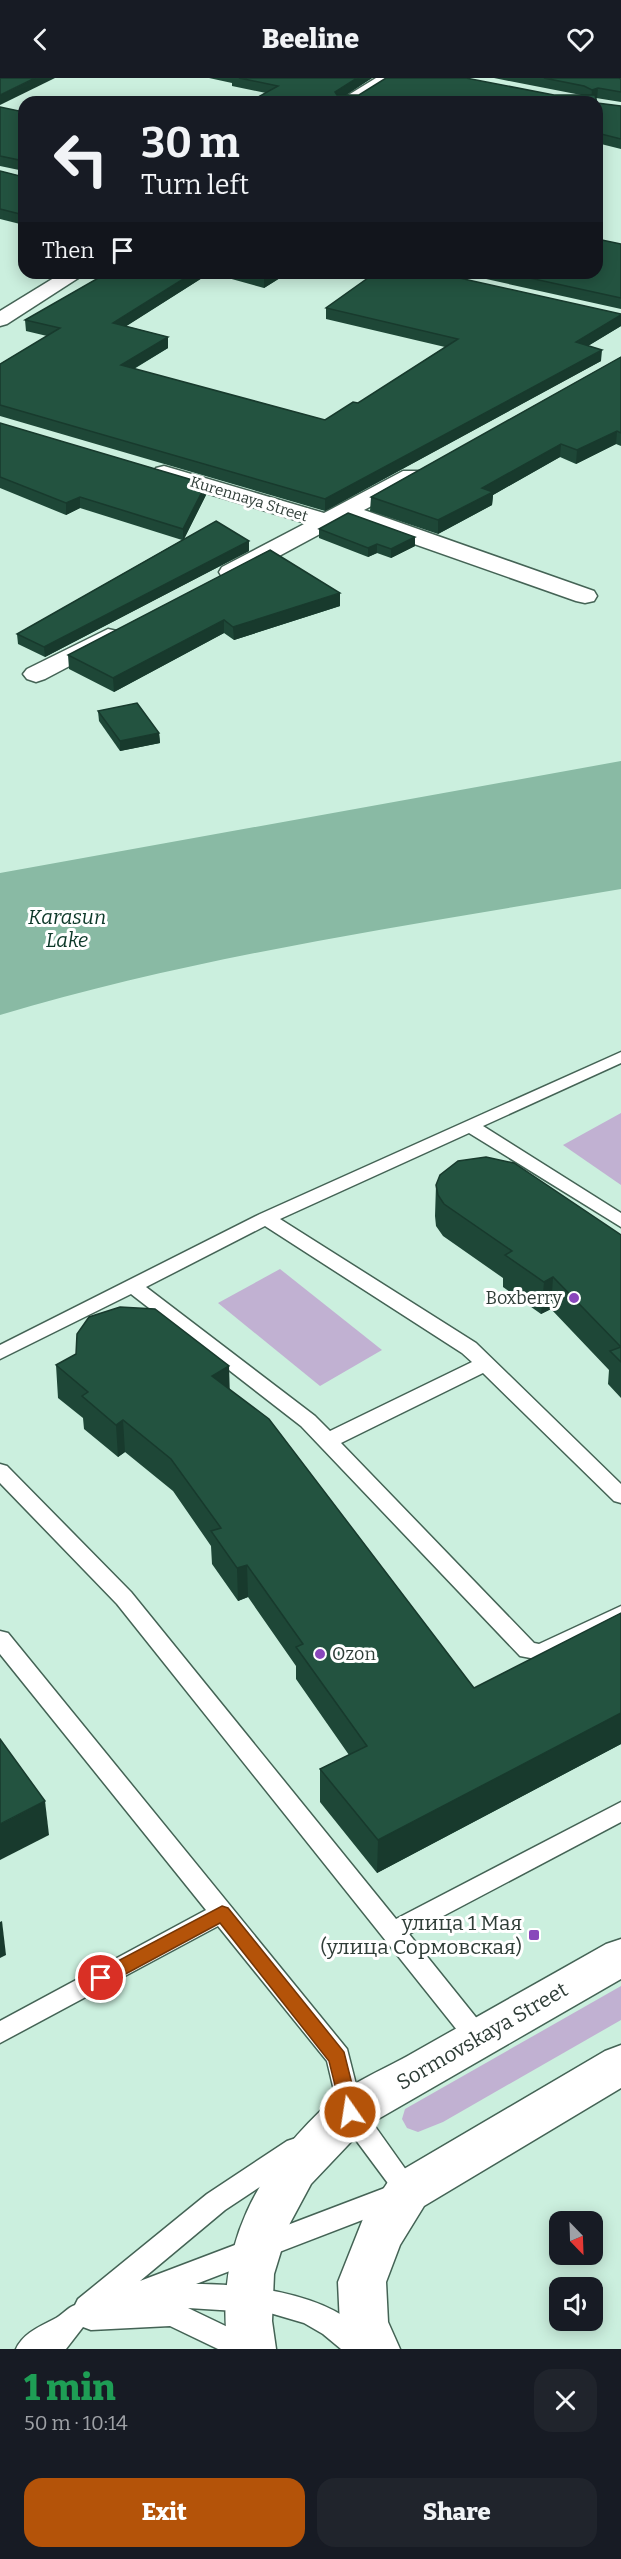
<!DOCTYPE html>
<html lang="en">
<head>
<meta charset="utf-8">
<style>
	:root { --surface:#171b24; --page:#20242c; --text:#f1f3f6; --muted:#9ea1a6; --accent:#b45309 }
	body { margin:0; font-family:Bitter,serif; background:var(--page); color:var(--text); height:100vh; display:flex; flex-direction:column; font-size:22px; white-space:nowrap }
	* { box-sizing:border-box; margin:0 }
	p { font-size:20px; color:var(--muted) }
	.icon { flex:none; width:33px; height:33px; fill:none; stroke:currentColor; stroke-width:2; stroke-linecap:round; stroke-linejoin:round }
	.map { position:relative; height:2271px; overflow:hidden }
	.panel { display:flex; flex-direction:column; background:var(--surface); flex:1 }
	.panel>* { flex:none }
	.banner { position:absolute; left:18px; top:18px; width:585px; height:183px; border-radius:18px; box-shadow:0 3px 15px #0003; background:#171b24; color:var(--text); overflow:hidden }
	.needle { width:39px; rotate:157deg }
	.tools { position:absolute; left:549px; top:2133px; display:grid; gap:12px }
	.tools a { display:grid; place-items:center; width:54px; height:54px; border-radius:12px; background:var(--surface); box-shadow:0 3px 15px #0003; font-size:30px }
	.pin { position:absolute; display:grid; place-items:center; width:51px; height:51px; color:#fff; margin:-26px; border:3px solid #fff; border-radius:50%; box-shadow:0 2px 6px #0007 }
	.me { position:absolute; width:66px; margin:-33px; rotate:347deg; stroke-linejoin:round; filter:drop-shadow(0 0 4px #0008) }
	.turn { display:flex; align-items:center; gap:21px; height:126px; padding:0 24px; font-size:27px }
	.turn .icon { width:78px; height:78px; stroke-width:2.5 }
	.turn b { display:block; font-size:42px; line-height:51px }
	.then { display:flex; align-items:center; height:57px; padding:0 24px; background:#0003; gap:12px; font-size:22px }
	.round { display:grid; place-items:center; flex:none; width:63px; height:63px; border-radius:18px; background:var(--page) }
	.head { display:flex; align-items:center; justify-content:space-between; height:102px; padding:0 24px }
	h1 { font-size:36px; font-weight:800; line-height:45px; color:#1e9e55 }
	.action { display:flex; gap:12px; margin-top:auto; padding:12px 24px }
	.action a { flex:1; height:69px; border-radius:18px; background:var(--accent); color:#fff; font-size:24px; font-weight:800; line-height:69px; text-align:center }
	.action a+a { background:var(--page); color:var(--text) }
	header { display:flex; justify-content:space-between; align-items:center; height:78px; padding:0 24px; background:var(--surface); font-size:27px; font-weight:800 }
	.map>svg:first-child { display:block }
	.green { fill:#c1b1d2 }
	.water { fill:#89baa4 }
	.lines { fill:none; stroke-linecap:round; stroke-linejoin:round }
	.service-casing { stroke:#446355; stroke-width:3 }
	.minor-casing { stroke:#446355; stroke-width:3 }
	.tertiary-casing { stroke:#446355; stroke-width:3 }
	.secondary-casing { stroke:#446355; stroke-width:3 }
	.service { fill:#fff; fill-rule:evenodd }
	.minor { fill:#fff; fill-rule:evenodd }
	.tertiary { fill:#fff; fill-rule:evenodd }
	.secondary { fill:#fff; fill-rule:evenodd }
	.wall { fill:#1e4737 }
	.shaded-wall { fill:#183a2d }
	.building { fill:#235340; stroke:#183a2d; stroke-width:1.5 }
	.route { fill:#b45309; stroke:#753606; stroke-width:1.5 }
	.poi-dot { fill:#8947bb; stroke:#fff; stroke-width:2 }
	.labels { text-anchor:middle; stroke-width:6; stroke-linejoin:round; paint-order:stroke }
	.far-street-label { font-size:15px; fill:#2f3d37; stroke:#fff }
	.poi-label { font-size:18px; fill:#2f3d37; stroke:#fff; text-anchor:end }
	.water-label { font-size:20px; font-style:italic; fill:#0c3828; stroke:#fff }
	.near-poi-label { font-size:21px; fill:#2f3d37; stroke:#fff; text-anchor:end }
	.near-street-label { font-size:21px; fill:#2f3d37; stroke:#fff }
</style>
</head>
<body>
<header><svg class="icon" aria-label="back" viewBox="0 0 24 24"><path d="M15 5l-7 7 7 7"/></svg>Beeline<svg class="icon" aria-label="heart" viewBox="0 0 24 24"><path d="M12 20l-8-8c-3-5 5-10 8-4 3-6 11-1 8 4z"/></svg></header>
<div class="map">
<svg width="621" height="2271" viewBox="0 0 621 2271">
	<rect width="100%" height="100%" fill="#cbefde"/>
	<g class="green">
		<polygon points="621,1035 621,1107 563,1067"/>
		<polygon points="280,1191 382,1272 320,1308 218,1225"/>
		<polygon points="621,1908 621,1942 443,2044 418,2054 407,2050 402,2041 405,2031"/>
	</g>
	<path class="water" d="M621,683V811C413,847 203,876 0,937V795Z"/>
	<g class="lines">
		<defs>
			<g id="service">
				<path d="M621,974V985L483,1048L621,1135V1149L469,1055L280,1141L476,1265L621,1406V1425L614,1423L483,1295L341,1365L534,1565L539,1566L621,1528V1545L549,1580L541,1582L520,1578L301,1348L131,1216L0,1281V1267L260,1136ZM265,1148L462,1275L472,1284L330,1353L315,1338L146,1209Z"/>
				<polygon points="0,1386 7,1388 131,1514 396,1841 621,1724 621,1744 409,1856 487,1953 490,1960 487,1967 478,1971 469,1967 117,1526 0,1405"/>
				<path d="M0,1553L8,1555L347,1971L362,2030L421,2113L417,2121L196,2206C248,2206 349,2216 373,2271H341L323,2256L304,2245L270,2235L188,2230L236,2253L248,2271H218L170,2248L91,2252L83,2249L66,2271H16C23,2255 41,2248 56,2240C63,2236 67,2230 75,2227L78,2221L207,2116L287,2063L296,2060L305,2063L309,2071L305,2079L225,2132L140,2203L390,2108L341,2042L327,1983L218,1848L0,1965V1943L206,1832L0,1576Z"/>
			</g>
			<g id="minor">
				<polygon points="164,388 324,435 403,393 419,393 422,398 419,403 364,432 594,513 597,518 594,523 585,525 576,523 346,442 240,499 231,501 222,499 219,494 222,489 306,445 156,400 153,395 156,390"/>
				<polygon points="108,551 117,553 120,558 117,563 45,601 36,604 27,601 23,596 27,591"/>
			</g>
			<g id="tertiary">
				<polygon points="376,0 397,0 359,24 337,24"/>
				<polygon points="62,195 86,195 7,246 0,248 0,233"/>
			</g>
			<g id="secondary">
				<path d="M621,1861V1901L366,2048L311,2106L289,2147L274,2196L272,2243L276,2271H228C214,2169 258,2089 332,2022C350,2005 389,1989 411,1976C476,1939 541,1903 606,1866Z"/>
				<polygon points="621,1967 621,2010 424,2128 400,2167 386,2204 388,2244 400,2271 351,2271 340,2247 338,2204 363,2141 392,2098 605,1973"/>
			</g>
		</defs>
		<use href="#service" class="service-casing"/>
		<use href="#minor" class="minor-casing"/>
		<use href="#tertiary" class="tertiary-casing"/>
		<use href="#secondary" class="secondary-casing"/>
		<use href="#service" class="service"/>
		<use href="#minor" class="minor"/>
		<use href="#tertiary" class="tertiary"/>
		<use href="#secondary" class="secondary"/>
	</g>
	<g class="wall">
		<polygon points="209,0 372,0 346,17 581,17 494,0 619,0 621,1 621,24 596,20 597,25 621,28 621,71 597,65 597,24 266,15 232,8 232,5"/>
		<polygon points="0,29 24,34 24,93 0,88"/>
		<polygon points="0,93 24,99 24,147 0,141"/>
		<polygon points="621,166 621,231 459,195 597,195"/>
		<polygon points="107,195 288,195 264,210 210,195 126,248 168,259 168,270 134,291 325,342 358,325 445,269 326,241 326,230 621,236 621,248 588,268 601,283 325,433 0,338 0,286 47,258 26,253 25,242"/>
		<polygon points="621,279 621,368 616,366 576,386 560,379 493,417 492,427 438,456 370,433 371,419"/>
		<polygon points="0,345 206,406 206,417 184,461 249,463 249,473 45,579 18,566 17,556 182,462 80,430 66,437 0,410"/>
		<polygon points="319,451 415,468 391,480 377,475 368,479 319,460"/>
		<polygon points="270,472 340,528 234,562 224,555 114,614 69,591 68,577"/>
		<polygon points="98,633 159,655 160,665 120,673 99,643"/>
		<polygon points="436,1107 621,1157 621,1320 608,1306 609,1292 551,1231 541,1236 503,1209 503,1200 443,1158 436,1148 435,1138"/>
		<polygon points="56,1287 229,1288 229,1311 474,1610 621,1535 621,1666 377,1795 320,1724 320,1691 349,1677 296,1601 296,1588 248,1519 238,1523 212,1486 211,1468 173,1413 125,1374 118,1379 84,1351 83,1340 58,1320"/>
	</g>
	<g class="shaded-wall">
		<polygon points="35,0 55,0 0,27 0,17"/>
		<polygon points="357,0 372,0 335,24 335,14"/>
		<polygon points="598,10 597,20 591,22 592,12"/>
		<polygon points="193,195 210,195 114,256 113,245"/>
		<polygon points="271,195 288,195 264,210 264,199"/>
		<polygon points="621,237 621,248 576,275 576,264"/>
		<polygon points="168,259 168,270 121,298 121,287"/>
		<polygon points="602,272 601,283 325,433 325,421"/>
		<polygon points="617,353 616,366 576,386 577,372"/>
		<polygon points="561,366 560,379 493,417 492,427 438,456 438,442 482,410"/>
		<polygon points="206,406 206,417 183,463 183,451"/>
		<polygon points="80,419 80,430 66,437 66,425"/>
		<polygon points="415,459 415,468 391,480 391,471"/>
		<polygon points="249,463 249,473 45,579 44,569"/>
		<polygon points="377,466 377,475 368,479 368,470"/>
		<polygon points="340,515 340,528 234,562 233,549"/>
		<polygon points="224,542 224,555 114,614 113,600"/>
		<polygon points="159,655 160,665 120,673 120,663"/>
		<polygon points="553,1199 551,1231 541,1236 544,1204"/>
		<polygon points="229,1288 230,1320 212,1298"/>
		<polygon points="123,1342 125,1374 118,1379 116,1347"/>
		<polygon points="247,1487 248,1519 238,1523 237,1490"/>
		<polygon points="621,1635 621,1666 377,1795 378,1762"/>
		<polygon points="45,1723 49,1757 0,1782 0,1746"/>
		<polygon points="2,1843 6,1877 0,1880 0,1844"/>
	</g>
	<g class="building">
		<polygon points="0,0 35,0 0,17"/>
		<polygon points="239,0 357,0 335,14 337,17 359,17 386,0 466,0 554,17 595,17 597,25 621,28 621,61 597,55 597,24 249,24 278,8"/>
		<polygon points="544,0 619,0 621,1 621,14 598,10 592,12 584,8"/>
		<polygon points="0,29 24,34 24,83 0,78"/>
		<polygon points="0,93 24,99 24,137 0,131"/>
		<polygon points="597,161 621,166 621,220 507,195 597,195"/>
		<polygon points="107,195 193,195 113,245 168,259 121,287 325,342 353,324 358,325 458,261 326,230 375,195 437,195 621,236 621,237 576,264 602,272 325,421 0,327 0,286 60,250 25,242"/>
		<polygon points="247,195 271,195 264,199"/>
		<polygon points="621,279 621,355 617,353 577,372 561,366 482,410 493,414 438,442 371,419"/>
		<polygon points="0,345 206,406 183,451 80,419 66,425 0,399"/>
		<polygon points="348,435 415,459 391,471 377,466 368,470 319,451"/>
		<polygon points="216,443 249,463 44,569 17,556"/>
		<polygon points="270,472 340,515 233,549 224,542 113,600 68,577"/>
		<polygon points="137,625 159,655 120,663 98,633"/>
		<polygon points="486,1079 514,1085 621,1157 621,1284 610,1273 621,1269 553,1199 544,1204 505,1177 512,1173 444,1126 438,1117 436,1107 440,1097 458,1083"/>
		<polygon points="120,1229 155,1231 229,1288 212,1298 269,1341 474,1610 621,1535 621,1635 378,1762 320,1691 367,1668 296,1569 303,1566 247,1487 237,1490 211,1453 221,1450 171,1381 123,1342 116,1347 82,1318 88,1314 56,1287 76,1276 77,1256 89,1239"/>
		<polygon points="0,1661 45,1723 0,1746"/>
	</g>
	<polygon class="route" points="222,1828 228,1830 344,1974 359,2034 357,2040 350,2042 343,2040 329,1983 220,1845 107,1906 101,1908 95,1906 92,1900 95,1895"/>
	<g class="poi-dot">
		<circle cx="574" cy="1220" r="6"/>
		<circle cx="320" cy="1576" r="6"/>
		<rect x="528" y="1851" width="12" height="12" rx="3"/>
	</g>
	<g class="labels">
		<g class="far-street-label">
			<text transform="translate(249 421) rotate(17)" y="5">Kurennaya Street</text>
		</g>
		<g class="poi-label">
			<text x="562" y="1226">Boxberry</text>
			<text x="332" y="1582" text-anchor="start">Ozon</text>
		</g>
		<g class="water-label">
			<text x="67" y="846">Karasun<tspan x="67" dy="23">Lake</tspan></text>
		</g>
		<g class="near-poi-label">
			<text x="522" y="1852">улица 1 Мая<tspan x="522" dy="24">(улица Сормовская)</tspan></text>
		</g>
		<g class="near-street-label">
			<text transform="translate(482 1958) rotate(-30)" y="7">Sormovskaya Street</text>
		</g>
	</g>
</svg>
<div class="tools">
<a><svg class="needle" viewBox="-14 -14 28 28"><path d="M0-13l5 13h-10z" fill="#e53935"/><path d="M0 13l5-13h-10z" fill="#9ea1a6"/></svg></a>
<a><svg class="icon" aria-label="sound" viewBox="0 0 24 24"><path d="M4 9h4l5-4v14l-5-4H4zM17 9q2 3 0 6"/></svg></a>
</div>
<div class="pin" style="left:101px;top:1900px;background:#d93025"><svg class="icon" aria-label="arrive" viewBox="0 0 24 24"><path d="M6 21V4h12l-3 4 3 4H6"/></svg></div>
<svg class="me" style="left:350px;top:2034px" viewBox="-20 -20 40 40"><circle r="17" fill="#b45309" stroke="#fff" stroke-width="3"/><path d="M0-11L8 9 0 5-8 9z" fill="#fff"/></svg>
<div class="banner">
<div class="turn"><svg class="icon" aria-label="left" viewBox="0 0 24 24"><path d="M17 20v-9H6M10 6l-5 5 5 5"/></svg><div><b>30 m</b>Turn left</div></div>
<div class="then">Then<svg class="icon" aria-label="arrive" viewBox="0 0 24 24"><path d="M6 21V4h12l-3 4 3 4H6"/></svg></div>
</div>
</div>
<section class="panel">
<div class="head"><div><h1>1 min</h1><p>50 m · 10:14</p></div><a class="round"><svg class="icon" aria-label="close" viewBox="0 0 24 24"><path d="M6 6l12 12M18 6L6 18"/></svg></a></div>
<div class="action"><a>Exit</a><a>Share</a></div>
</section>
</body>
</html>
